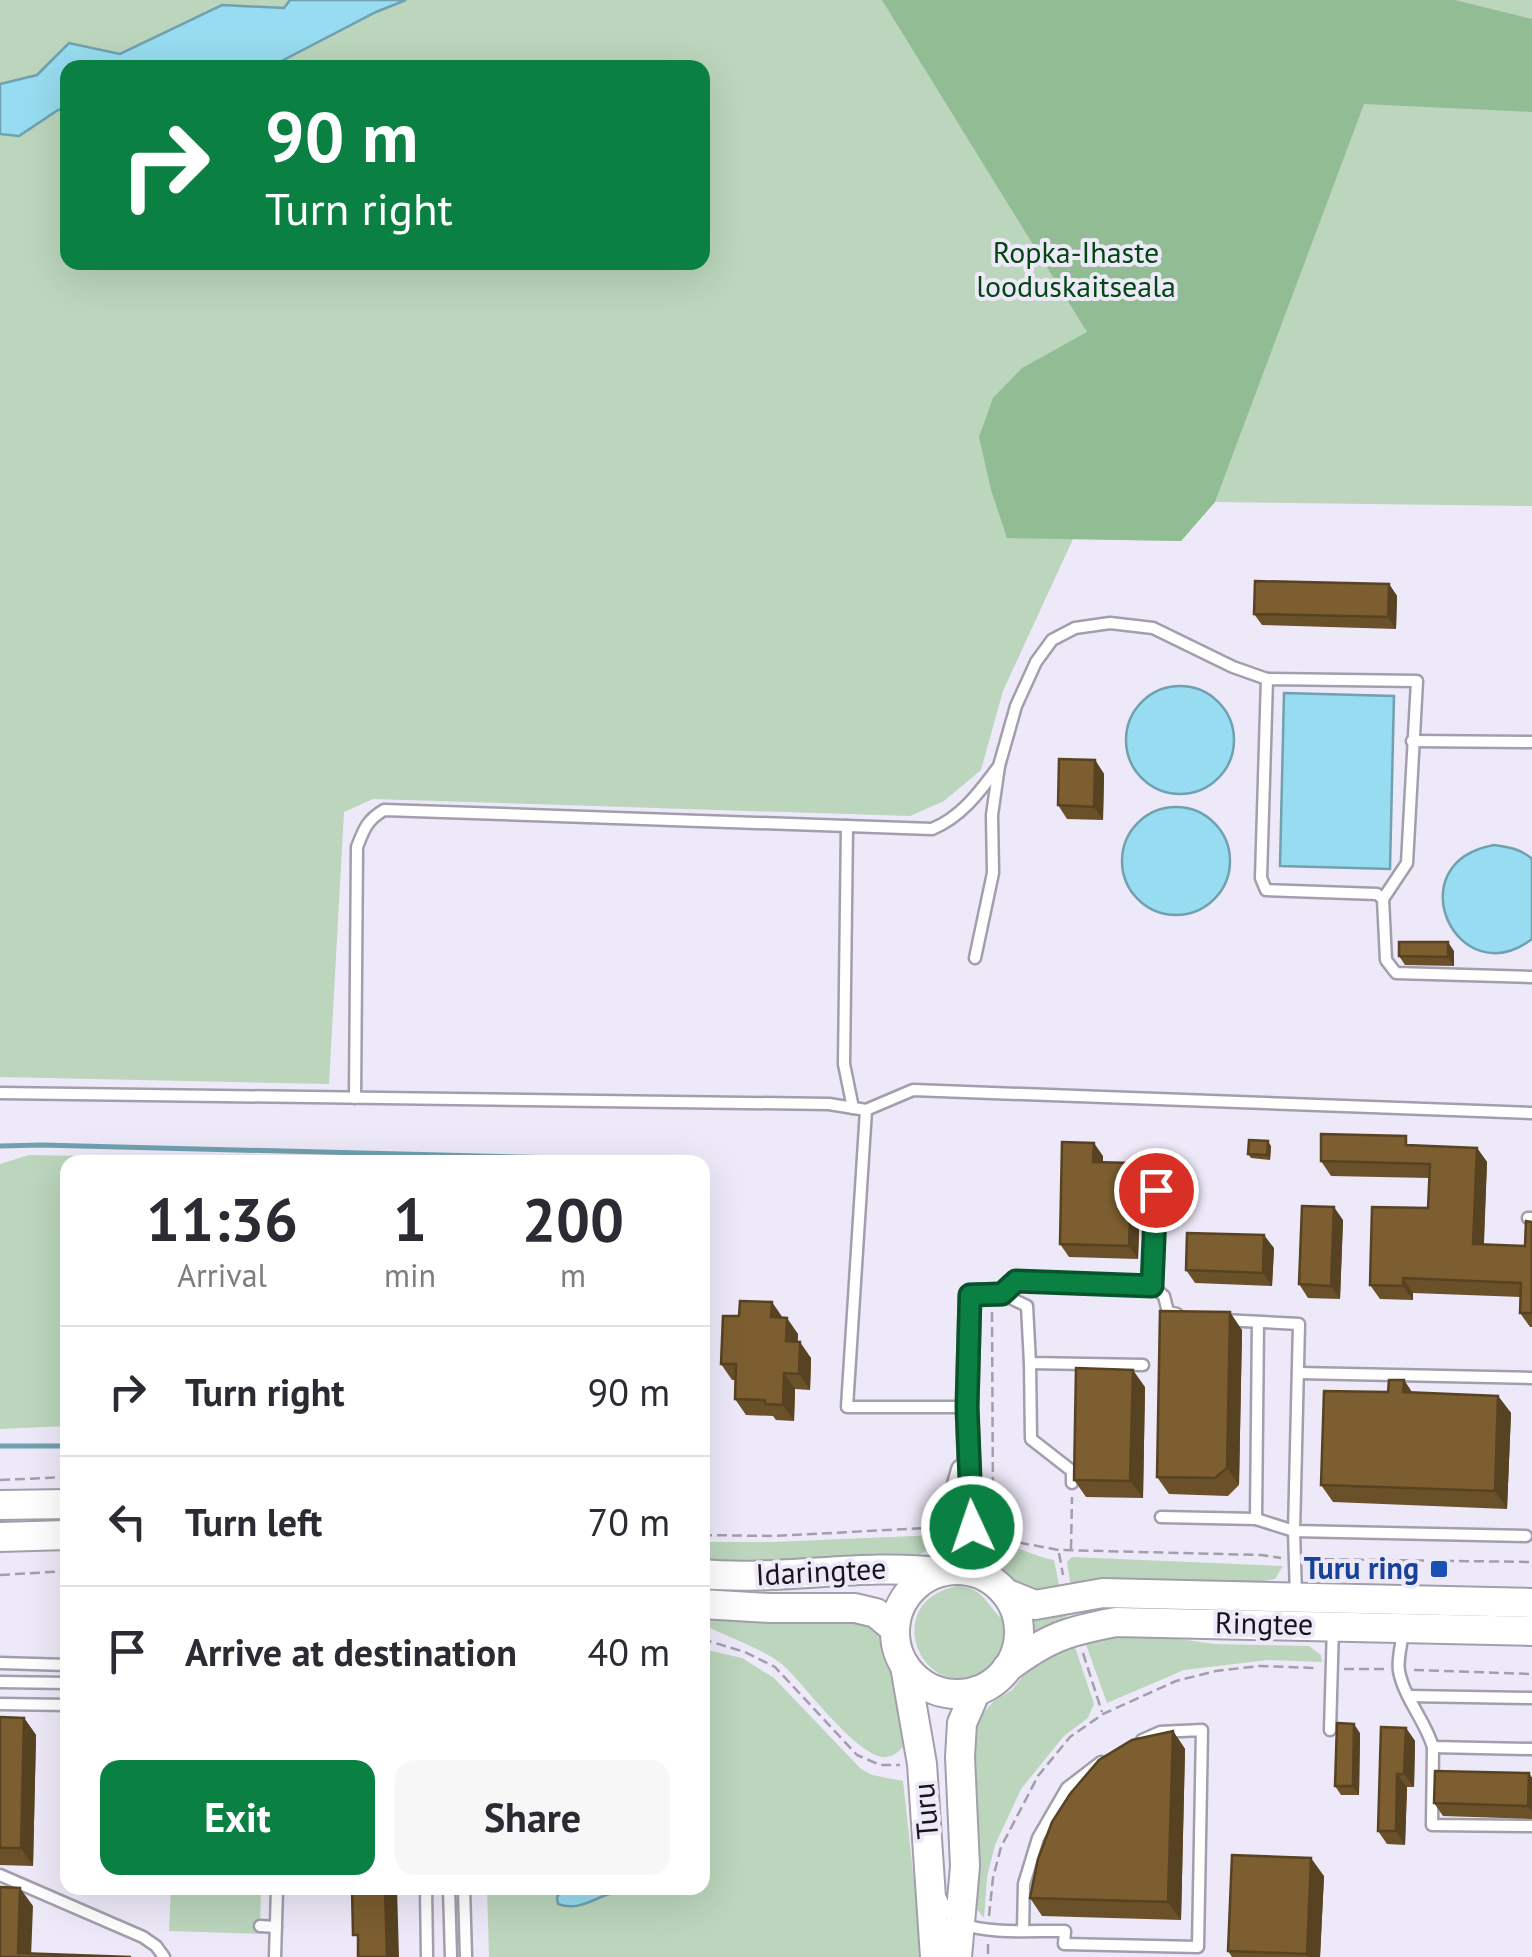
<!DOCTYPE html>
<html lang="en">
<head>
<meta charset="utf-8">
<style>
	:root { --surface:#fff; --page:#f7f7f7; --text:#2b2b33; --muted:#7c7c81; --line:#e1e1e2; --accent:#0b8043 }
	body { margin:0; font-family:"PT Sans",sans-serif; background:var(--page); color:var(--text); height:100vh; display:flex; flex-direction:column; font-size:38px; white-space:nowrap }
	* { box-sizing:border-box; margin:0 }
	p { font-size:32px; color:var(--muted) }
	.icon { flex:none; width:55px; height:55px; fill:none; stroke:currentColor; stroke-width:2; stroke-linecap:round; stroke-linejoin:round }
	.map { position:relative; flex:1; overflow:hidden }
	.side { position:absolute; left:60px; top:1155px; width:650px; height:740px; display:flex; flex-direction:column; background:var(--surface); border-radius:20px; box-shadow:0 10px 40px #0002 }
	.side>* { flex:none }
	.top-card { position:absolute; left:60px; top:60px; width:650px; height:210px; border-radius:20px; box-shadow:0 10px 40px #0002; background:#0b8043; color:#fff; overflow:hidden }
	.pin { position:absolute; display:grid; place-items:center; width:85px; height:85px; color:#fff; margin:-42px; border:5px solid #fff; border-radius:50%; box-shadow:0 2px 10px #0007 }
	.me { position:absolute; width:110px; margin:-55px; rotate:357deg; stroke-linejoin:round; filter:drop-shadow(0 0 8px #0008) }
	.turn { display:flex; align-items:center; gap:35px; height:210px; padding:0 40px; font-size:45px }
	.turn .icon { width:130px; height:130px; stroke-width:2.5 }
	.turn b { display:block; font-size:70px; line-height:85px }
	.eta { display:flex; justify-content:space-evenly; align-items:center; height:170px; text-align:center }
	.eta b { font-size:60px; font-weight:700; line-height:70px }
	.primary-button { display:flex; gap:20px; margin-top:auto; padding:20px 40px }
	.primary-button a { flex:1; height:115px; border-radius:20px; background:var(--accent); color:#fff; font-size:40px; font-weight:700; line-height:115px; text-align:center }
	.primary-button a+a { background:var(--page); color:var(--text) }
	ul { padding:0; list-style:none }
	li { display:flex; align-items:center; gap:30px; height:130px; padding:0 40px; border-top:2px solid var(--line) }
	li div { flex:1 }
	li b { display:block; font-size:38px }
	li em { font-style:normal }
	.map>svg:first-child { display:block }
	.green { fill:#bbd6bc; fill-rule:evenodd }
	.forest { fill:#92bd94 }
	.water { fill:#97dcf0; stroke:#71a0b0; stroke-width:2.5 }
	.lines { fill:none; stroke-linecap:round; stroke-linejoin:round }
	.stream { stroke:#71a0b0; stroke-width:5 }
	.lane-casing { stroke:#a39eac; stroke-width:15 }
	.street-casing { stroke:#a39eac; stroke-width:25 }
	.secondary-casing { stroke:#a39eac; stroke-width:32 }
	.path { stroke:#a29eaa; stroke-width:2.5; stroke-dasharray:10 5; stroke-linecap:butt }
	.lane { stroke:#fff; stroke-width:10 }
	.street { stroke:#fff; stroke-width:20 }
	.secondary { stroke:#fff; stroke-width:28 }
	.wall { fill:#6b5129 }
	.shaded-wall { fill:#574222 }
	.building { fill:#7c5e30; stroke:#574222; stroke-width:2.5 }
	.route-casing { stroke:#07532c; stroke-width:25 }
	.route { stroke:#0b8043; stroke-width:18 }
	.transit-dot { fill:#1a4fb4; stroke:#eee9f8; stroke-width:4 }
	.labels { text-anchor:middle; stroke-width:8; stroke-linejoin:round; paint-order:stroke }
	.park-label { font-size:30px; fill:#024612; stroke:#eee9f8 }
	.transit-label { font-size:30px; font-weight:bold; fill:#164399; stroke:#eee9f8; text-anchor:end }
	.street-label { font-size:30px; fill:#17151b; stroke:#eee9f8 }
</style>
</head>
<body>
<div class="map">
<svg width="1532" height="1957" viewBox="0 0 1532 1957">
	<rect width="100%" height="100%" fill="#eee9f8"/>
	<g class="green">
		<path d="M0,0H1532V506L1215,502L1181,541L1073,539L1003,691L981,770L944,801L910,816L373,799L344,812L329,1084L0,1077ZM68,68H702V262H68Z"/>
		<polygon points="29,1155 428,1162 68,1162 67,1426 0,1429 0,1164"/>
		<polygon points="937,1535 934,1546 917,1556 857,1563 703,1560 702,1542 773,1542"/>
		<path d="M982,1535C1007,1541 1028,1555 1054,1560L1060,1590C1052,1591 1043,1593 1035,1592C1010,1590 991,1556 982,1535Z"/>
		<polygon points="1072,1557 1283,1566 1275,1579 1264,1581 1071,1588 1067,1562"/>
		<path d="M958,1586C989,1589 986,1610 1009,1624C1007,1643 1001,1660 983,1671C923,1707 877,1601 958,1586Z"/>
		<polygon points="1064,1609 1069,1623 1027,1640 1027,1619"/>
		<path d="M706,1615L862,1622L879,1635L892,1666L909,1738C903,1747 898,1755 887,1757C860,1761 805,1685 784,1666C768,1651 728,1637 708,1627Z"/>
		<polygon points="1116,1633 1146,1634 1214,1644 1309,1646 1321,1655 1322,1662 1268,1660 1184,1670 1107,1703 1084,1639"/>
		<polygon points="1074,1644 1094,1704 1088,1718 1064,1736 1021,1789 995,1845 987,1877 984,1918 975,1907 972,1748 978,1724 984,1712 994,1701 1012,1690 1031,1665"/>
		<polygon points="703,1649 742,1658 774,1678 860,1768 872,1775 903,1781 918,1917 919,1957 489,1957 487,1888 702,1888"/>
		<polygon points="171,1888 261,1888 260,1934 169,1931"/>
	</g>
	<polygon class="forest" points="882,0 1455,0 1532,19 1532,112 1364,104 1215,502 1181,541 1007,538 991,490 979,437 993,398 1022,368 1087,332"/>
	<g class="water">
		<polygon points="290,0 406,0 376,12 270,67 68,68 67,109 58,110 19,136 0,134 0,84 37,75 69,43 120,54 222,5 284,8"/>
		<circle cx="1180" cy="740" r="54"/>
		<polygon points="1284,693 1394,696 1390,869 1280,866"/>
		<circle cx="1176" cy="861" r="54"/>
		<path d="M1494,845C1509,847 1521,849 1532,859V939C1457,996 1395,863 1494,845Z"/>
		<path d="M561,1888H633L631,1890C623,1891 614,1892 606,1895C590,1901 576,1911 558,1904L557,1898Z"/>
	</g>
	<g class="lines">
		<g class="stream">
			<polyline points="0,1146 42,1145 638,1160 640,1162"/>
			<polyline points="0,1446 68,1446"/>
		</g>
		<defs>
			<g id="lane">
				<polyline points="1412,741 1532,742"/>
				<polyline points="847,826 844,1064 853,1108"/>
				<polyline points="1383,899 1377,894 1266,890 1261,878 1267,679 1417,681 1407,863 1383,899 1386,960 1396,973 1532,977"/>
				<polyline points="975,958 993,873 992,815 999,766 1016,706 1036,662 1052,640 1075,628 1110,623 1153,628 1233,667 1267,679"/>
				<polyline points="0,1093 829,1104 866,1110"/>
				<path d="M355,1098L357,847C364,829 367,820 384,810L932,829C962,817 981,790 999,766"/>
				<polyline points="1158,1158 1152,1286 1164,1296 1168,1312 1177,1314"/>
				<polyline points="1528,1218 1532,1218"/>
				<polyline points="1223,1320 1299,1324 1294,1531 1296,1596"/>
				<polyline points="1030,1363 1031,1439 1072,1471 1072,1483"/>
				<polyline points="1143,1365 1030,1363 1027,1306 1002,1294 1016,1281 1152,1286"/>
				<polyline points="1299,1373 1532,1378"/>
				<polyline points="966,1407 847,1407 866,1110 913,1090 1532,1113"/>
				<polyline points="1161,1517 1256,1519 1294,1531 1526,1536"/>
				<polyline points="1256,1519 1258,1322"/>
				<path d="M1403,1630C1402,1643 1397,1659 1399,1671C1404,1698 1425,1720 1433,1747L1532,1749"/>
				<polyline points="0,1663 68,1665"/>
				<polyline points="0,1682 68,1683"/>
				<polyline points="1408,1696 1532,1698"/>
				<polyline points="0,1704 68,1705"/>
				<polyline points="1330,1730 1333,1626"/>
				<polyline points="1433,1747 1432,1825 1532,1826"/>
				<polyline points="0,1875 143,1937 156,1946 164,1957"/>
				<polyline points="426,1888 427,1957"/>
				<polyline points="449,1888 451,1957"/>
				<polyline points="464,1888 466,1957"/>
				<path d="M941,1898C946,1908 950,1918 961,1923C988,1935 1035,1930 1065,1931L1064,1944L1198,1947L1202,1730L1160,1732L1142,1740"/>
				<polyline points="260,1926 276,1927"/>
				<polyline points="1023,1930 1024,1884 1038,1838 1067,1788 1101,1762"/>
				<polyline points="275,1957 277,1888"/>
			</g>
			<g id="street">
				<polyline points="940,1572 946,1528 962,1470"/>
				<polyline points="992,1581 978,1550 971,1527 967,1407 970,1295 1002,1294"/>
			</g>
			<g id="secondary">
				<polyline points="0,1505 68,1504"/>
				<polyline points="0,1537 68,1535"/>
				<circle cx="957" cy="1632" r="62"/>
				<path d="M702,1574C782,1581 861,1563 940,1572"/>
				<polyline points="1005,1593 1035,1605 1103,1593 1532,1603"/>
				<polyline points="702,1604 769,1608 855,1608 876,1613 895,1629"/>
				<polyline points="905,1666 922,1764 935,1957"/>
				<path d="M1007,1668C1047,1638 1067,1631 1116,1622L1532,1631"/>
				<polyline points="957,1957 965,1866 960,1757 962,1723 976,1691"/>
			</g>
		</defs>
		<use href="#lane" class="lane-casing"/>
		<use href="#street" class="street-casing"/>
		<use href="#secondary" class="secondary-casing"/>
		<g class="path">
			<polyline points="992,1312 993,1506 998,1529"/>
			<polyline points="0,1480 68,1477"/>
			<polyline points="993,1530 999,1530 1016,1542 1059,1550 1261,1555 1281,1558"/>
			<polyline points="702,1535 773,1536 926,1528"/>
			<polyline points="1071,1549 1072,1497"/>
			<polyline points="1059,1553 1063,1575"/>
			<polyline points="1309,1559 1532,1562"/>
			<polyline points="0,1575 68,1571"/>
			<polyline points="702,1639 745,1652 775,1667 857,1755 880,1765 900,1765"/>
			<polyline points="1083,1653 1102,1712"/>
			<polyline points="1344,1669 1386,1669"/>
			<polyline points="1414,1670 1532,1674"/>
			<polyline points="989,1916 993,1878 1001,1847 1038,1776 1070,1737 1103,1714 1176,1681 1216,1671 1259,1666 1316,1668"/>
			<polyline points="988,1944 988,1957"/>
		</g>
		<use href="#lane" class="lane"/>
		<use href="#street" class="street"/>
		<use href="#secondary" class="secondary"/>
	</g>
	<g class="wall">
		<polygon points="1389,584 1397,596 1396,629 1262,625 1254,614"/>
		<polygon points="1095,760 1104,774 1103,820 1067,819 1058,805"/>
		<polygon points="1454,951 1454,966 1405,965 1399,956"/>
		<polygon points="1413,1145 1477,1148 1487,1162 1484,1244 1525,1246 1532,1222 1532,1327 1530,1327 1520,1313 1521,1297 1413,1293 1413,1300 1380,1299 1370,1285 1428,1208 1429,1178 1331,1176 1321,1161"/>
		<polygon points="1271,1146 1270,1160 1251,1158 1248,1154"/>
		<polygon points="1103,1156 1103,1162 1141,1176 1138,1259 1069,1257 1060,1244"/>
		<polygon points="1343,1220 1340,1299 1308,1298 1299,1284"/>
		<polygon points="1274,1248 1272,1286 1195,1283 1186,1270"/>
		<polygon points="739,1316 783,1318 798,1334 797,1342 811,1358 810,1390 795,1389 794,1421 776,1420 773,1416 746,1415 735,1399 736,1380 732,1380 721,1364"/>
		<polygon points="1242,1330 1239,1485 1228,1496 1169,1494 1157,1477"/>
		<polygon points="1404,1380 1412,1393 1498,1396 1511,1413 1507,1509 1333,1502 1321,1485 1388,1392"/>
		<polygon points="1145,1387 1143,1498 1086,1497 1074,1480"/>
		<polygon points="0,1717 24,1718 36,1735 33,1866 0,1865"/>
		<polygon points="1406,1728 1415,1741 1414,1787 1407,1787 1405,1845 1387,1844 1378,1831"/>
		<polygon points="1173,1731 1185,1749 1181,1920 1042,1916 1030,1898"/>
		<polygon points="1360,1733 1359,1795 1341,1795 1335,1786"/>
		<polygon points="1529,1773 1532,1778 1532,1819 1443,1816 1434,1803"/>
		<polygon points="1324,1876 1320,1957 1232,1957 1228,1951"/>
	</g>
	<g class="shaded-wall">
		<polygon points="1389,584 1397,596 1396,629 1388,617"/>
		<polygon points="1095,760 1104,774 1103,820 1094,807"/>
		<polygon points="1448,942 1454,951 1454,966 1448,957"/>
		<polygon points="1268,1141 1271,1146 1270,1160 1267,1155"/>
		<polygon points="1094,1143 1103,1156 1102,1175 1093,1162"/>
		<polygon points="1477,1148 1487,1162 1483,1258 1473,1244"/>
		<polygon points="1132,1163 1141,1176 1138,1259 1129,1246"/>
		<polygon points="1334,1207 1343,1220 1340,1299 1331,1286"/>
		<polygon points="1264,1235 1274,1248 1272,1286 1263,1273"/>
		<polygon points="1403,1278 1413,1293 1413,1300 1403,1286"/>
		<polygon points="772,1302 783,1318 771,1317"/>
		<polygon points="1230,1312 1242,1330 1239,1485 1227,1468"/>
		<polygon points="787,1318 798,1334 797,1357 786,1341"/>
		<polygon points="800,1342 811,1358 810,1390 799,1374"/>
		<polygon points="1133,1370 1145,1387 1143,1498 1130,1481"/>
		<polygon points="784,1373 795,1389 794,1421 783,1405"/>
		<polygon points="1404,1380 1416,1398 1403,1392"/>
		<polygon points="1498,1396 1511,1413 1507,1509 1495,1491"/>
		<polygon points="24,1718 36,1735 33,1866 21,1848"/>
		<polygon points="1354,1724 1360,1733 1359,1795 1353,1786"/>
		<polygon points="1406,1728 1415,1741 1414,1787 1404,1774"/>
		<polygon points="1173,1731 1185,1749 1181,1920 1168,1902"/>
		<polygon points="1529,1773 1532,1778 1532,1812 1528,1806"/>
		<polygon points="1397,1774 1407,1787 1405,1845 1396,1831"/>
		<polygon points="1311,1858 1324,1876 1320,1957 1309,1957 1307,1954"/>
		<polygon points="20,1888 33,1906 31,1957 18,1953"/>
		<polygon points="385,1888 397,1888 399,1957 387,1957"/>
	</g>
	<g class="building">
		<polygon points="1255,581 1389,584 1388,617 1254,614"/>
		<polygon points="1059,759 1095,760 1094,807 1058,805"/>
		<polygon points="1399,942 1448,942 1448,957 1399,956"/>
		<polygon points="1321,1134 1406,1136 1406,1145 1477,1148 1473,1244 1525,1246 1526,1221 1532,1222 1532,1313 1520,1313 1521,1283 1403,1278 1403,1286 1370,1285 1372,1207 1428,1208 1430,1164 1321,1161"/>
		<polygon points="1249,1140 1268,1141 1267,1155 1248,1154"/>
		<polygon points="1062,1142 1094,1143 1093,1162 1132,1163 1129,1246 1060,1244"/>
		<polygon points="1302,1206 1334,1207 1331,1286 1299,1284"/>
		<polygon points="1187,1233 1264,1235 1263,1273 1186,1270"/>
		<polygon points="740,1301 772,1302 771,1317 787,1318 786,1341 800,1342 799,1374 784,1373 783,1405 765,1404 765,1400 735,1399 736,1364 721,1364 723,1316 739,1316"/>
		<polygon points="1160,1311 1230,1312 1227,1468 1215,1478 1157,1477"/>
		<polygon points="1076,1368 1133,1370 1130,1481 1074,1480"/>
		<polygon points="1389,1380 1404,1380 1403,1392 1498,1396 1495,1491 1321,1485 1324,1391 1388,1392"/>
		<polygon points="0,1717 24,1718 21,1848 0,1848"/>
		<polygon points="1337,1723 1354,1724 1353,1786 1335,1786"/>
		<polygon points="1381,1727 1406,1728 1404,1774 1397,1774 1396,1831 1378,1831"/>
		<polygon points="1173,1731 1168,1902 1030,1898 1038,1859 1052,1822 1070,1794 1099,1760 1132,1740"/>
		<polygon points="1435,1771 1529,1773 1528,1806 1434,1803"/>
		<polygon points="1232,1855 1311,1858 1307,1954 1228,1951"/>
		<polygon points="0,1887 20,1888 18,1953 131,1957 0,1957"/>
		<polygon points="352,1888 385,1888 387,1957 358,1957 358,1935 353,1935"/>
	</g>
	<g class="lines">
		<defs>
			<polyline id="route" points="972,1527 967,1407 970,1295 1002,1294 1016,1281 1152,1286 1156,1190"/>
		</defs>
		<use href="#route" class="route-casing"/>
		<use href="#route" class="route"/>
	</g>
	<rect class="transit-dot" x="1429" y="1559" width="20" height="20" rx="5"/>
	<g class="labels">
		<g class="park-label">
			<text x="1076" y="263">Ropka-Ihaste<tspan x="1076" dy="34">looduskaitseala</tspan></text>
		</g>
		<g class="transit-label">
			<text x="1419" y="1579">Turu ring</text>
		</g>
		<g class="street-label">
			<text transform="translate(821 1572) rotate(-3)" y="10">Idaringtee</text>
			<text transform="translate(1264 1624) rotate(1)" y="10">Ringtee</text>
			<text transform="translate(926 1811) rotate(-95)" y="10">Turu</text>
		</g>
	</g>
</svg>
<div class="pin" style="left:1156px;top:1190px;background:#d93025"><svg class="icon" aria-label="arrive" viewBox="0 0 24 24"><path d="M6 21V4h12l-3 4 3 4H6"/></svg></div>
<svg class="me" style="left:972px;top:1527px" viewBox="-20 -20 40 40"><circle r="17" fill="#0b8043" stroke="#fff" stroke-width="3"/><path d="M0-11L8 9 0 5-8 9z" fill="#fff"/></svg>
<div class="top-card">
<div class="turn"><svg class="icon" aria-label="right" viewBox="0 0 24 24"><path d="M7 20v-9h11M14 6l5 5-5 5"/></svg><div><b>90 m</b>Turn right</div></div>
</div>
<section class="side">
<div class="eta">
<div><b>11:36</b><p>Arrival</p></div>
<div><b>1</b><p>min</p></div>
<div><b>200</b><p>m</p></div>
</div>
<ul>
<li><svg class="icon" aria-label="right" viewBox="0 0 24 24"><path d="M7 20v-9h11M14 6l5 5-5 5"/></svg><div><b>Turn right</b></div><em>90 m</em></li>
<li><svg class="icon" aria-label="left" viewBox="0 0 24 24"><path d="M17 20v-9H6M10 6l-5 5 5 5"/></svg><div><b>Turn left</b></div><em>70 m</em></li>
<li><svg class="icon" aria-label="arrive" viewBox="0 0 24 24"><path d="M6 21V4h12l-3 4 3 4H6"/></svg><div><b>Arrive at destination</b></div><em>40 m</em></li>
</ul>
<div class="primary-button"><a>Exit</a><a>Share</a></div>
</section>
</div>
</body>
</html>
